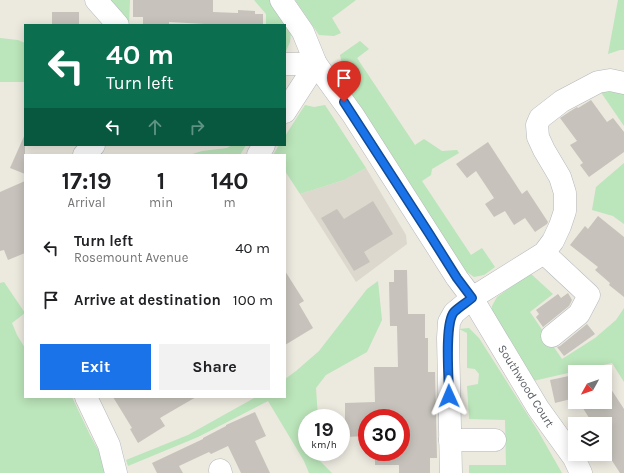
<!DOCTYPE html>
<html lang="en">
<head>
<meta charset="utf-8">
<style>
	:root { --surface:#fff; --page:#f2f2f2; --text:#202124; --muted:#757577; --accent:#1a73e8 }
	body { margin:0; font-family:Karla,sans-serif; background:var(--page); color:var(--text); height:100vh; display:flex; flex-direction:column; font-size:15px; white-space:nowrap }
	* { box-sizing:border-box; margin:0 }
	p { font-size:13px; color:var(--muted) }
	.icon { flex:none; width:22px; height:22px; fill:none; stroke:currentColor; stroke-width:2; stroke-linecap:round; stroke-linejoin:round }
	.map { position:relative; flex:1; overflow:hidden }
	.sheet { position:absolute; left:24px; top:154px; width:262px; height:244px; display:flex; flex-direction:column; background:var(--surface); border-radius:0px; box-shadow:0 2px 10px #0003 }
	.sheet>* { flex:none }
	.banner { position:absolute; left:24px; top:24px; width:262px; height:122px; border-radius:0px; box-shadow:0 2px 10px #0003; background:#0b6e4f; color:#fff; overflow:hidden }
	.needle { width:26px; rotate:230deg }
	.fabs { position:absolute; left:568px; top:365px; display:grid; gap:8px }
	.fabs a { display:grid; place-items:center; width:44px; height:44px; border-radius:0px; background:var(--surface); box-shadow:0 2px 10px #0003; font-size:20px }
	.speed { position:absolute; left:298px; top:409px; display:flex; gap:8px; font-size:20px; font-weight:700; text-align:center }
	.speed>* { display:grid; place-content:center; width:52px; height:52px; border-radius:50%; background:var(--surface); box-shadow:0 2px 10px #0003; line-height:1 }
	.speed small { font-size:10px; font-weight:400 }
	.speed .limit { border:6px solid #d22; background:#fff; color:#111 }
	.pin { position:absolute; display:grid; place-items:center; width:34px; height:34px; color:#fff; margin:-41px -17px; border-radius:50% 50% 50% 0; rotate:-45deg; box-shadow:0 0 4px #0007 }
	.pin .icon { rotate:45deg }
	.me { position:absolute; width:44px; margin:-22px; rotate:359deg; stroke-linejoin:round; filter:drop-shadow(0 0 3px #0008) }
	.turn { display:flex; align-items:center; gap:14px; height:84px; padding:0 16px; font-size:18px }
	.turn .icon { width:52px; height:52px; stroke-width:2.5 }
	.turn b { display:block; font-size:28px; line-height:34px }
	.lanes { display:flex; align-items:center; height:38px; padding:0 16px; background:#0003; justify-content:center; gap:20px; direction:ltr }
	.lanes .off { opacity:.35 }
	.eta { display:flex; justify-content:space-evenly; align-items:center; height:68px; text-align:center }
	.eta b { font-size:24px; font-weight:700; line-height:28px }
	.cta { display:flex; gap:8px; margin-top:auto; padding:8px 16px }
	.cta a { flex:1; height:46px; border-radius:0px; background:var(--accent); color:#fff; font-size:16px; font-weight:700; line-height:46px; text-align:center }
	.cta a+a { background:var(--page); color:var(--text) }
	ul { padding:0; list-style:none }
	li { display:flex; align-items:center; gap:12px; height:52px; padding:0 16px }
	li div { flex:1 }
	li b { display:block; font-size:15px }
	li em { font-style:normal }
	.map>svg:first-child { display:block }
	.education { fill:#dcd8ce }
	.green { fill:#bbe5ba }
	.building { fill:#c7c3bc }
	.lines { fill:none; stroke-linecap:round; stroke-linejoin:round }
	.minor-casing { stroke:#b5b8bd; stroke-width:23 }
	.minor { stroke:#fff; stroke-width:22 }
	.route-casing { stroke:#114b97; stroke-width:10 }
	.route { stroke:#1a73e8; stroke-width:7 }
	.labels { text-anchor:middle; stroke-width:3; stroke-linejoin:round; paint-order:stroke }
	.street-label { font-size:12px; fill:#585c61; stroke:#fff }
</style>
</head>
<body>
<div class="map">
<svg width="624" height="473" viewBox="0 0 624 473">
	<rect width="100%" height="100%" fill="#ece9df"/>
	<polygon class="education" points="366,168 406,235 407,244 356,282 300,194 344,180"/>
	<g class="green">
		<polygon points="109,0 130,0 129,24"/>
		<polygon points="254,0 271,0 291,31 290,42 286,51 285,25 266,25 266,14"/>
		<polygon points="295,0 356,0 332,18 341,33 334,36 319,35"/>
		<polygon points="618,0 624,0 624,50 620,50 608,54"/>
		<polygon points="0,38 18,40 25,43 25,82 0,82"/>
		<polygon points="360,41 369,49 357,58 415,145 424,139 442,151 457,150 459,153 432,169 431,175 422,181 471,255 482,248 495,267 484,275 474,277 463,269 343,86 344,74 340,55"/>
		<polygon points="598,88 624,89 624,126"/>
		<polygon points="305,105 314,107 325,105 366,168 344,180 300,194 285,171 285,155 273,155 279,145 285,145 285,136"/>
		<polygon points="232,145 246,145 240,155 189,155 202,151 227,148"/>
		<polygon points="624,163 624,224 613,216 592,210 596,187"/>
		<polygon points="530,273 553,294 530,312 562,359 595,338 616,320 624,308 624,382 612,363 533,381 491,319 492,306 497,297"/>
		<polygon points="378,281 382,320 367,352 326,375 316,388 318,418 307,418 307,452 316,452 320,461 332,473 309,473 304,461 268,401 198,437 128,466 126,460 188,435 256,397 285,397 285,379 296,371 319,351 367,289"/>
		<polygon points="4,282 25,313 12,323 17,335 25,348 25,397 72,397 90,435 105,462 106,473 0,473 0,283"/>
		<polygon points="469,328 479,338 538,431 562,473 469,473 469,465 506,465 505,420 469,419 467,386 478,384 479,374 475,369 467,368 467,333 459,329"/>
	</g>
	<g class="building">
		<polygon points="133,0 213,0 213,12 238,13 238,10 255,11 255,14 263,14 263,25 223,25 169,22 169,25 143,25 143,17 133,17"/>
		<rect x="52" y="12" width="27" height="13"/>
		<polygon points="591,100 607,122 613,118 624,132 624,152 589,177 580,165 583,163 570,145 577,141 560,118 569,112 577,107 578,108"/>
		<polygon points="25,134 25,174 10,168"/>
		<polygon points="488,142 522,194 527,190 548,222 547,224 535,232 525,218 514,225 505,211 494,217 485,204 494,198 476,171 467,178 456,164"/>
		<polygon points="25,181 25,253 8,260 4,250 0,251 0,192"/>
		<polygon points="373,201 393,234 364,252 370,262 354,271 321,218 337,209 344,219"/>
		<polygon points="598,216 624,237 624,297 609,285 610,283 595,270 598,267 570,245 585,226 588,229"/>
		<polygon points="394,270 407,270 408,314 425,314 425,338 428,338 428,372 435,372 437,458 430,458 430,473 399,473 399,465 375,465 375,452 401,452 401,418 367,418 367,436 345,437 345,403 375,402 374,367 398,367 397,326 390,326 389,282 394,282"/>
		<polygon points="285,271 304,301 299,304 313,328 285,345"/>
		<polygon points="568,293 572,300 569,306 543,327 536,317 539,314 536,310 558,294 561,298"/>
		<polygon points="587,324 595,334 564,356 557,347 560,346"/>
		<polygon points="569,376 575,398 555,403 550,380"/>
		<polygon points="605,380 624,409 624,473 620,473 605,450 605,424 593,424 579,402 605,402"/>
		<polygon points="113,397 196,397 160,418 165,426 138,443 130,429 132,428"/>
		<polygon points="255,412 266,436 255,441 270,473 241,473 228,446 211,454 209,452 179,466 183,473 157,473 152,463 203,439 203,438 226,426 226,425"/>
	</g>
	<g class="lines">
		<defs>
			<g id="minor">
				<polyline points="96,0 118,25"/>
				<polyline points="281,0 303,32 316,64 353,115 457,278 472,298 538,408 574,458 581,473"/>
				<polyline points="285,64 316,64"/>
				<polyline points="285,112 316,64"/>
				<polyline points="84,155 94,145"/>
				<polyline points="258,155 264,145"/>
				<polyline points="544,253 589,295 579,314 552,336"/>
				<polyline points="86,397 109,445 116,473"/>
				<polyline points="450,440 495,440"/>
				<polyline points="220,470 221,473"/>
				<polyline points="451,473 448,338 449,322 454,313 472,298 544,253 553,241 560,226 565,211 565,193 560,177 544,150 538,137 537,125 540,118 562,101 598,82 610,80 624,83"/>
			</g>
		</defs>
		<use href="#minor" class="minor-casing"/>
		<use href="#minor" class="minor"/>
	</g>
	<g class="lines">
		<defs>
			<path id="route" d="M344,102L430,235L457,278L472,298C466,303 459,307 454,312C444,324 449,379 449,396"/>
		</defs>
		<use href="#route" class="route-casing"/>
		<use href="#route" class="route"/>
	</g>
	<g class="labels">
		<g class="street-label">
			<text transform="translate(526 386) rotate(58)" y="4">Southwood Court</text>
		</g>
	</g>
</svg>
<div class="fabs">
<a><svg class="needle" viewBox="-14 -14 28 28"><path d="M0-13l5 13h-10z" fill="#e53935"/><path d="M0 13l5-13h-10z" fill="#757577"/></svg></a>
<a><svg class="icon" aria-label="layers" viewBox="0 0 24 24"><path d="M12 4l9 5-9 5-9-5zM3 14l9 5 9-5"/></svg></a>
</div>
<div class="speed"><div>19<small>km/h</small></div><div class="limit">30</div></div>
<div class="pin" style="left:344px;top:102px;background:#d93025"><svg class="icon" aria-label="arrive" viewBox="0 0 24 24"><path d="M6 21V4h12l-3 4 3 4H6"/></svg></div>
<svg class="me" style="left:449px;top:396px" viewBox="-20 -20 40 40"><path d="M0-17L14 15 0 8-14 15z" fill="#1a73e8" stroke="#fff" stroke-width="4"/></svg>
<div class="banner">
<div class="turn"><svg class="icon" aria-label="left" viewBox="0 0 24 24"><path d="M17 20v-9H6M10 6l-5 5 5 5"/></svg><div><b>40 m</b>Turn left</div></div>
<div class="lanes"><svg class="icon" aria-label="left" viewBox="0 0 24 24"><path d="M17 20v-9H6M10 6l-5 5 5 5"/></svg><svg class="icon off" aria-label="ahead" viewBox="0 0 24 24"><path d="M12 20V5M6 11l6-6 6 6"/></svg><svg class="icon off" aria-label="right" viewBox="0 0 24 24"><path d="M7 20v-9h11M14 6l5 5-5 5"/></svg></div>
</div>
<section class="sheet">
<div class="eta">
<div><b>17:19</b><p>Arrival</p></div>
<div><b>1</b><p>min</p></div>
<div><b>140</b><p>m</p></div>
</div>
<ul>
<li><svg class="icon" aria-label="left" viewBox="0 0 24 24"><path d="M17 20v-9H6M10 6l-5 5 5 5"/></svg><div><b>Turn left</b><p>Rosemount Avenue</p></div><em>40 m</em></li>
<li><svg class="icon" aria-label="arrive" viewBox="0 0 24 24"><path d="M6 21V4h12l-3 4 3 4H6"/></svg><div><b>Arrive at destination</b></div><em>100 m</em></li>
</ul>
<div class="cta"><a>Exit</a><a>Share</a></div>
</section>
</div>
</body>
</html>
